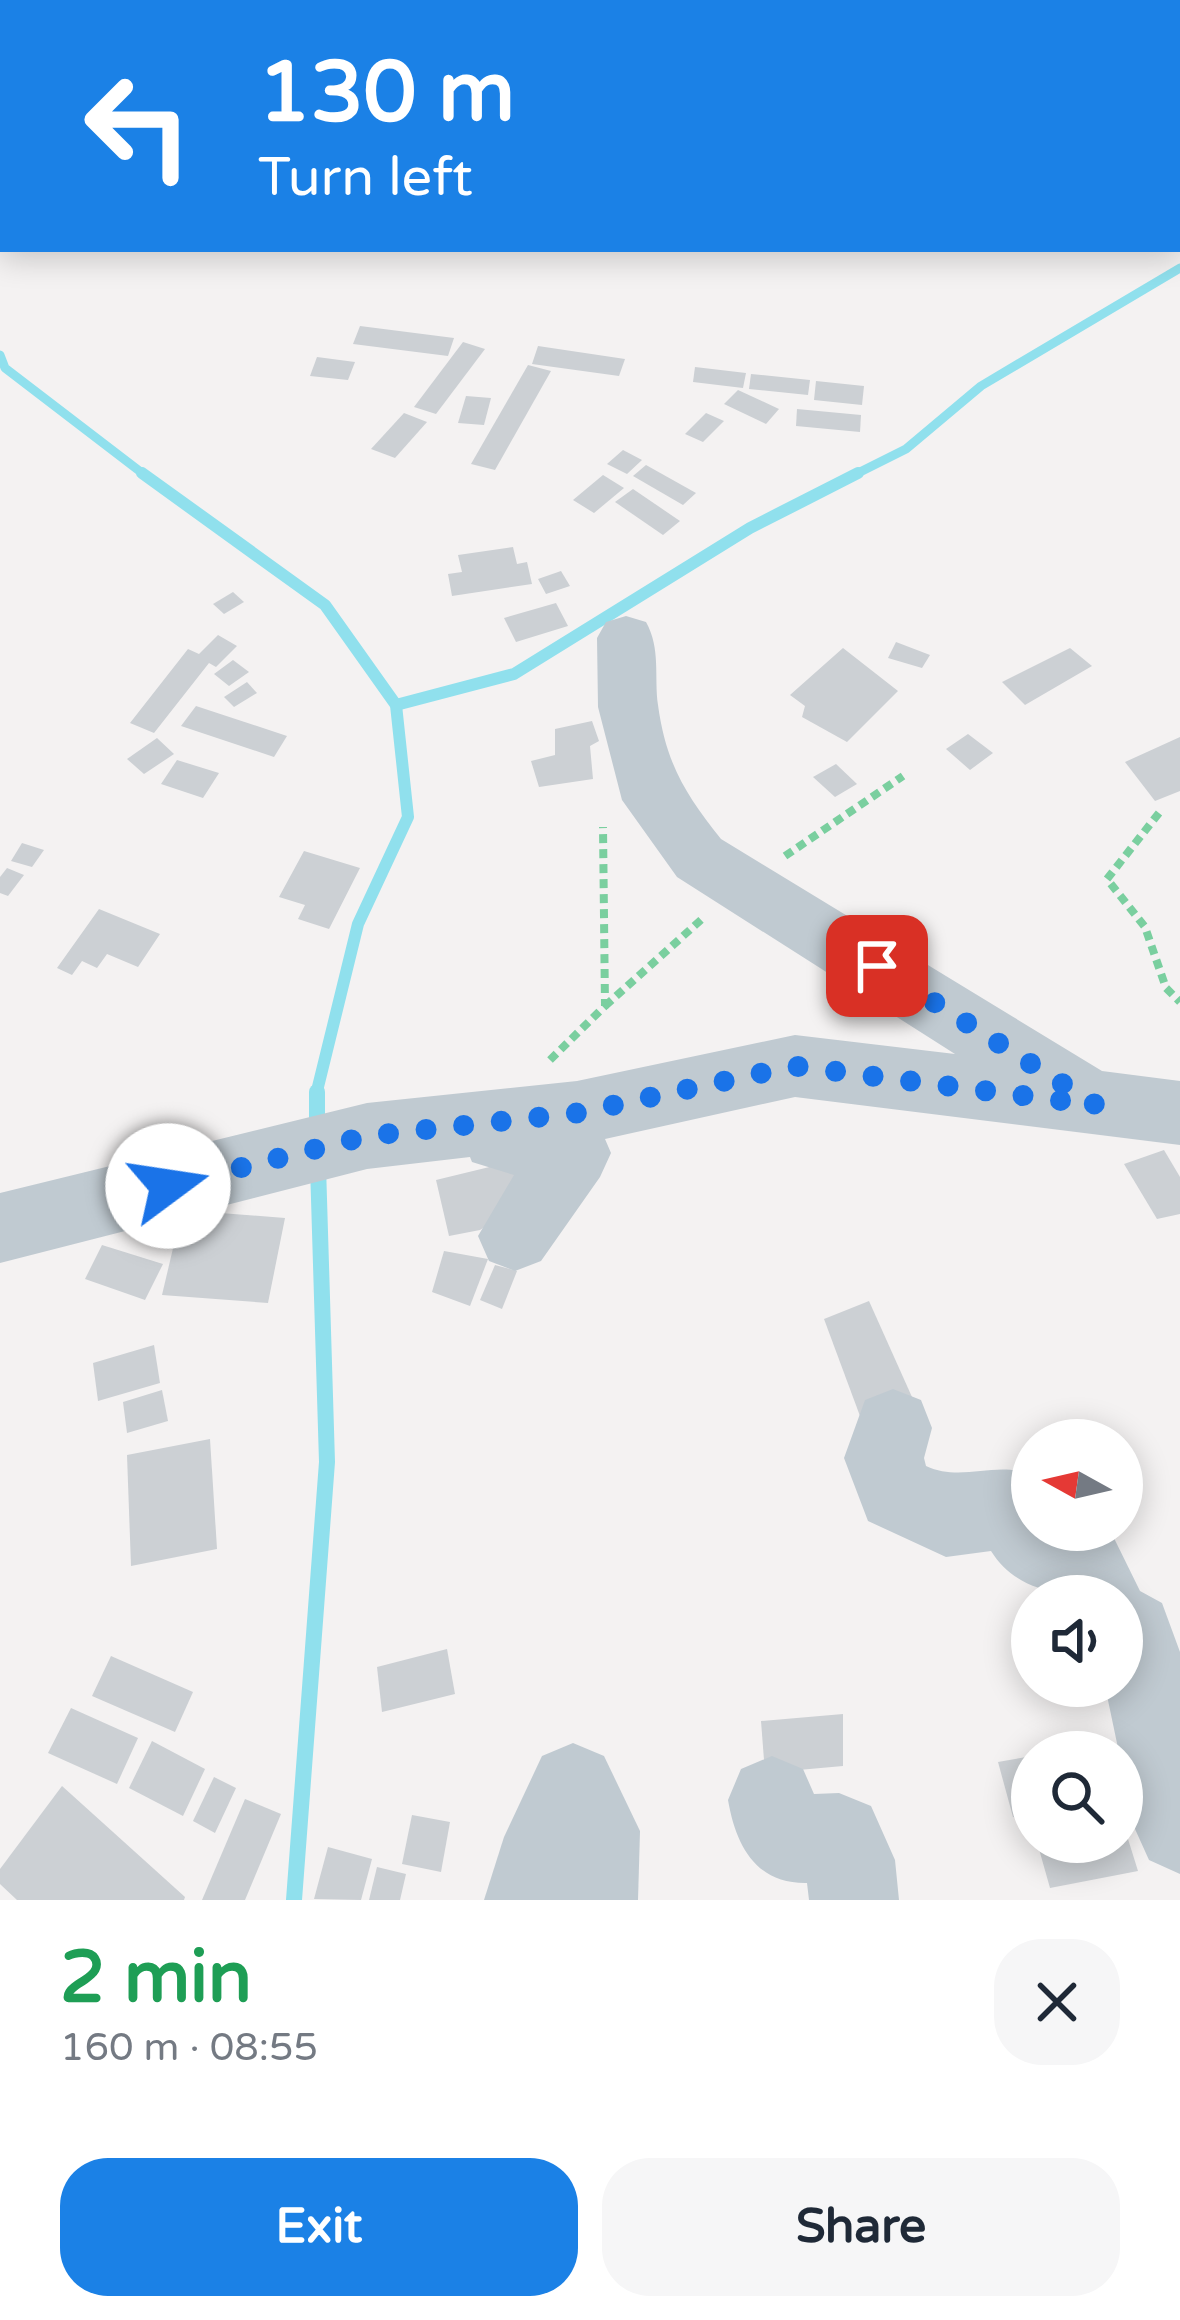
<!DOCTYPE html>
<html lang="en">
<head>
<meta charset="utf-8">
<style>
	:root { --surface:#fff; --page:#f6f6f7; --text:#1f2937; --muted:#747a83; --accent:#1b81e6 }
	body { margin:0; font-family:"Varela Round",sans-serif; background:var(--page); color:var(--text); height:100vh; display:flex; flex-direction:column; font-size:45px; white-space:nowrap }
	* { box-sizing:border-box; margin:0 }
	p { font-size:39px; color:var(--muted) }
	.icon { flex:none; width:66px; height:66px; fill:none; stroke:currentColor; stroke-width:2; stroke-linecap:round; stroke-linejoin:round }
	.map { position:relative; height:1900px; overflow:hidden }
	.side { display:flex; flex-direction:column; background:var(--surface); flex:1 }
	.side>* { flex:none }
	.guide { position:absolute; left:0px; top:0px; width:1182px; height:252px; box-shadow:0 6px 30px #0003; background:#1b81e6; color:#fff; overflow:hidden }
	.needle { width:78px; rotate:278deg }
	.tools { position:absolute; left:1011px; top:1419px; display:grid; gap:24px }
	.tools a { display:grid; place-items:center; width:132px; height:132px; border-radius:50%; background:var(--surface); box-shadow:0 6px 30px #0003; font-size:60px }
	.pin { position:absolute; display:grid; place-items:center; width:102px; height:102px; color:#fff; margin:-51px; border-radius:24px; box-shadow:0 6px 18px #0006 }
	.me { position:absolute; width:132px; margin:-66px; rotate:76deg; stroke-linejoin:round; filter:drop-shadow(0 0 9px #0008) }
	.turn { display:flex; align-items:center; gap:42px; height:252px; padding:0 60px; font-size:54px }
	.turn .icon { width:156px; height:156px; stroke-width:2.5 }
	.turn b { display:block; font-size:84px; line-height:102px }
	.round { display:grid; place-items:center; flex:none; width:126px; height:126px; border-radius:48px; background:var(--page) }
	.summary { display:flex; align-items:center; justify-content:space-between; height:204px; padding:0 60px }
	h1 { font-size:72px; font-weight:700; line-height:90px; color:#1e9e55 }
	.cta { display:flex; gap:24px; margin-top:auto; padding:24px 60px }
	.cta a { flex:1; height:138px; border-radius:48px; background:var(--accent); color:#fff; font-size:48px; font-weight:700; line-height:138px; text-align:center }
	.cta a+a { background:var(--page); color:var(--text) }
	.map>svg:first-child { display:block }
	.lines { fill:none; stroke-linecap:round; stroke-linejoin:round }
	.stream-far2 { stroke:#90e0ed; stroke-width:9 }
	.stream-far1 { stroke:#90e0ed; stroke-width:12 }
	.stream { stroke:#90e0ed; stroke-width:16 }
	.building { fill:#ccd0d4 }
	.path { stroke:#7acf9f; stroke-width:8; stroke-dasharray:9 6; stroke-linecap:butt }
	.minor { fill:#c0cad1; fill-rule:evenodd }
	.route { stroke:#1a73e8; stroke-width:21; stroke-dasharray:0 37.8 }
</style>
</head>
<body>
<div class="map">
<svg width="1180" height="1900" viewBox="0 0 1180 1900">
	<rect width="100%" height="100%" fill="#f4f2f2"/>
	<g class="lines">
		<g class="stream-far2">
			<polyline points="0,355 5,368 146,476"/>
			<polyline points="852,476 906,449 981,386 1180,268"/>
		</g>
		<g class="stream-far1">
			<polyline points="142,473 325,605 396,705 408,817 358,924 316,1095"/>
			<polyline points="396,705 514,674 750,528 858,473"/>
		</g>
		<g class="stream">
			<polyline points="317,1132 317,1092"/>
			<polyline points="294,1900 327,1462 318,1166"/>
		</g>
	</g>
	<g class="building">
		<polygon points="360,326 454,338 448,356 353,344"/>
		<polygon points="463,342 485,349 436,414 414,407"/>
		<polygon points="538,346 625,359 619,376 532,364"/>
		<polygon points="317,357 355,362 348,380 310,376"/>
		<polygon points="528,365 551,371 495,470 471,464"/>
		<polygon points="695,367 746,373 743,388 693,382"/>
		<polygon points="751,374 810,380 808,395 749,389"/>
		<polygon points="816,381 864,386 862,405 814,400"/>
		<polygon points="738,390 779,409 766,424 724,404"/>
		<polygon points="466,396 491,398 484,425 458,423"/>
		<polygon points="797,409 861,415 860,432 796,426"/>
		<polygon points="404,413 427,422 395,458 371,449"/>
		<polygon points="706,413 724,421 703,442 685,434"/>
		<polygon points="623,450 642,460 627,474 607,464"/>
		<polygon points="646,465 696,493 683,505 633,476"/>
		<polygon points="603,475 624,488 594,513 573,500"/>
		<polygon points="633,489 680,521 663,535 615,502"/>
		<polygon points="513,547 517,564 527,562 532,584 452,596 448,574 462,572 458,555"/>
		<polygon points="561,571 570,586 546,594 538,579"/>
		<polygon points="233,592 244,602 224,614 213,604"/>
		<polygon points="556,603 568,626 516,642 504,618"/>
		<polygon points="218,635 237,646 216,667 209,663 154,733 130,723 188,649 199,654"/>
		<polygon points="896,642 930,655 922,668 888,658"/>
		<polygon points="843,648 898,691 847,742 802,717 805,706 790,695"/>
		<polygon points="1070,648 1092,666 1025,705 1002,682"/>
		<polygon points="233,660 249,672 229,686 214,674"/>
		<polygon points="247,682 257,693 234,707 224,697"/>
		<polygon points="196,706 287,736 274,757 181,726"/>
		<polygon points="592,721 599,741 590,746 593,779 539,787 531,761 555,755 555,729"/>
		<polygon points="968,734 993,753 970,770 946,749"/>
		<polygon points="1180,737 1180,791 1155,801 1125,762"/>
		<polygon points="157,738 174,754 144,774 127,759"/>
		<polygon points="177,760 219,773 203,798 161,784"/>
		<polygon points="836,764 857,784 835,797 813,777"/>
		<polygon points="22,843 44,850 32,867 11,861"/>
		<polygon points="304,851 360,868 329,929 298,919 305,905 279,897"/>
		<polygon points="7,868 24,875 8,896 0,893 0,877"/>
		<polygon points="99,909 160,934 138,967 107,954 97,968 82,961 72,975 57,968"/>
		<polygon points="1164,1150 1180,1177 1180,1214 1157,1219 1124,1164"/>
		<polygon points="531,1157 510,1210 480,1230 449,1236 436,1180"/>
		<polygon points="182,1210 285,1218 268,1303 162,1295"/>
		<polygon points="102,1245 163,1264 145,1300 85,1279"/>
		<polygon points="444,1251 488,1259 470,1306 432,1292"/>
		<polygon points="495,1265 517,1271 502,1309 480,1300"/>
		<polygon points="869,1301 912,1397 860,1416 824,1319"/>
		<polygon points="154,1345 160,1383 98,1401 93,1363"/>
		<polygon points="162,1390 168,1421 127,1433 123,1402"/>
		<polygon points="210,1439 217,1549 131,1566 127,1455"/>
		<polygon points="447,1649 455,1694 382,1712 377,1667"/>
		<polygon points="111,1656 193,1692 175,1732 92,1696"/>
		<polygon points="71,1708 138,1738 117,1784 48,1753"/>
		<polygon points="843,1714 843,1766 765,1773 761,1721"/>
		<polygon points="152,1741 205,1769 183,1816 129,1788"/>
		<polygon points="1032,1756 1032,1822 1013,1817 998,1762"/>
		<polygon points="214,1777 236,1788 215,1833 193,1821"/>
		<polygon points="62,1786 185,1897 184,1900 17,1900 0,1884 0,1869"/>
		<polygon points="245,1799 281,1814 245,1900 202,1900"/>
		<polygon points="412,1815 450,1822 441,1872 402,1864"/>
		<polygon points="1123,1823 1138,1871 1050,1888 1037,1842 1122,1842"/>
		<polygon points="328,1847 372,1859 361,1900 314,1899"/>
		<polygon points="377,1867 406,1874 400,1900 369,1900"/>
	</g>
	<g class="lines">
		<g class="path">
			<polyline points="1159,813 1107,879 1145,927 1166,988 1180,1002"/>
			<polyline points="785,856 903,776"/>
			<polyline points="605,1006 702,919"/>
			<polyline points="550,1060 605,1006 603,827"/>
		</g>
		<g class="minor">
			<path d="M626,616L646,622C661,649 654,677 658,705C666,764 686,795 721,839L1102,1071L1180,1081V1145L795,1097L605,1139L611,1153L600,1177L541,1261L515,1271L489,1261L478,1236L514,1175L472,1162L470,1157L367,1169L0,1263V1193L367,1103L577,1081L795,1035L955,1054L677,877L622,800L598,707L597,638L606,622Z"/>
			<path d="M893,1389L921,1400L932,1428L924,1458L926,1466C962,1483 996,1460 1032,1475V1530H1110L1140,1591L1162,1603L1180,1652V1874L1149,1860L1135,1829L1105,1686H1122V1596C1073,1596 1020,1597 991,1551L946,1557L868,1521L844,1458L865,1400Z"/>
			<polygon points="573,1743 604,1756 640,1831 638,1900 484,1900 504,1837 542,1756"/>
			<path d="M772,1756L803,1769L814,1794L839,1793L871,1806L895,1860L899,1900H809L807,1883C756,1884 736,1846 728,1800L741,1769Z"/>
		</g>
	</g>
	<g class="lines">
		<polyline class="route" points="168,1186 367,1136 577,1113 794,1066 1096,1105 877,966"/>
	</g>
</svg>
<div class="tools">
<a><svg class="needle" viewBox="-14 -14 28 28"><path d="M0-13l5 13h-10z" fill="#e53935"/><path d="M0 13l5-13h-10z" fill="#747a83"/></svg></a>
<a><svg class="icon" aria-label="sound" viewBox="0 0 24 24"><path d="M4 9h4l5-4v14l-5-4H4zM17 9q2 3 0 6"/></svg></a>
<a><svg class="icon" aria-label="search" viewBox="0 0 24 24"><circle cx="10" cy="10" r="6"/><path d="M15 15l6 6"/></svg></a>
</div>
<div class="pin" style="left:877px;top:966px;background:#d93025"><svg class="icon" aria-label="arrive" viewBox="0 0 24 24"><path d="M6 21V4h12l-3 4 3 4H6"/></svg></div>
<svg class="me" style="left:168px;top:1186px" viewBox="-20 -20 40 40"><circle r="19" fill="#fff"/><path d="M0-13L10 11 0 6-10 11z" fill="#1a73e8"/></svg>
<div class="guide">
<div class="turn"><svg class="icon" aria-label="left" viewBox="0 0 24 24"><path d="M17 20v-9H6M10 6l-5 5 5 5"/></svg><div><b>130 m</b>Turn left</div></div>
</div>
</div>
<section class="side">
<div class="summary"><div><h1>2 min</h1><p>160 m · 08:55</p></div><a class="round"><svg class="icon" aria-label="close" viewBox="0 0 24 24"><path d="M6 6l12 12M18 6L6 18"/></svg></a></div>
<div class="cta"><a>Exit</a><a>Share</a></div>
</section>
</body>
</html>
